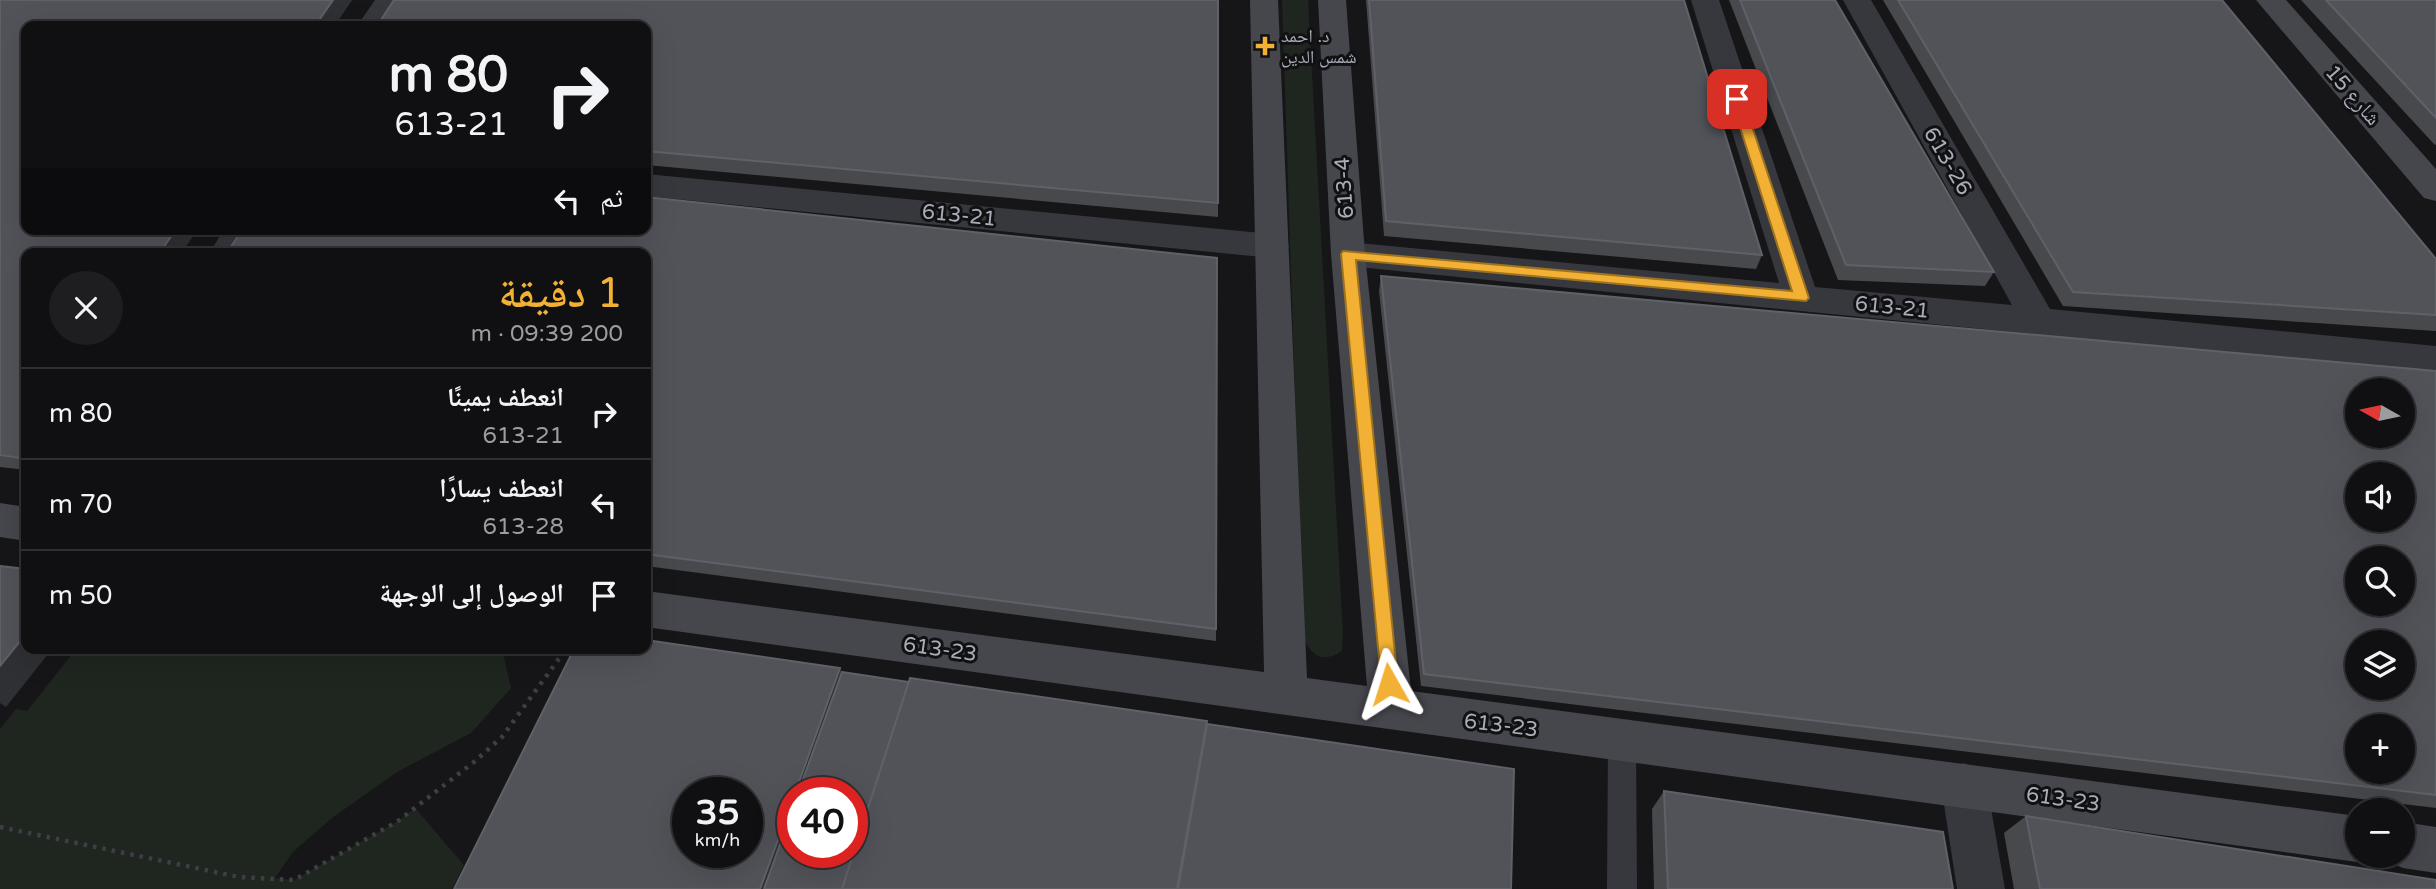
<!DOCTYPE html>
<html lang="ar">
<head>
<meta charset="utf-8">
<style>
	:root { --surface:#101012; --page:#1e1e20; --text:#f1f3f6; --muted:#9c9d9f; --line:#303032; --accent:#f2b134 }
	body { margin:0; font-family:"Varela Round","Noto Naskh Arabic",sans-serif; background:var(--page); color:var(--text); direction:rtl; height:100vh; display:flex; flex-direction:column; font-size:26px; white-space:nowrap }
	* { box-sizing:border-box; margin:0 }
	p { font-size:23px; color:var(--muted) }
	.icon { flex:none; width:38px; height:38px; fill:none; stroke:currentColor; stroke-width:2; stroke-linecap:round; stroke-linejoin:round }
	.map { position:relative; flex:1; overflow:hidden; direction:ltr }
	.details { position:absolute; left:21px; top:248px; width:630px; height:406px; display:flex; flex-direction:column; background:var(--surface); border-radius:14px; box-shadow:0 7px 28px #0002,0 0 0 2px var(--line); direction:rtl }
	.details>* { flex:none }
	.hud { position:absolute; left:21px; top:21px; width:630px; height:214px; border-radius:14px; box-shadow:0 7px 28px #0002,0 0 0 2px var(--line); direction:rtl; background:#101012; color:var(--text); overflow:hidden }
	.needle { width:46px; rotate:279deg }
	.tools { position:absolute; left:2345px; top:378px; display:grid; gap:14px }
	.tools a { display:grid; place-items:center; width:70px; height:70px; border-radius:50%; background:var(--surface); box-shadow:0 7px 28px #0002,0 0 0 2px var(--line); font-size:35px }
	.speed { position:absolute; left:672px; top:777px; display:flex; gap:14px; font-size:35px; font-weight:700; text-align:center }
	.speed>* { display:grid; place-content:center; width:91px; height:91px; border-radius:50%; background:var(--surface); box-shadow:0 7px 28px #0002,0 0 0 2px var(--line); line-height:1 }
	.speed small { font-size:18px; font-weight:400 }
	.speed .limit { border:10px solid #d22; background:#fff; color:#111 }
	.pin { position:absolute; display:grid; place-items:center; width:60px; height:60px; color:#fff; margin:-30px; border-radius:14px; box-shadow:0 4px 10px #0006 }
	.me { position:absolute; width:77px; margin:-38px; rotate:354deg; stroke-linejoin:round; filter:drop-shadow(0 0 5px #0008) }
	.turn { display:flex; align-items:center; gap:24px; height:147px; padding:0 28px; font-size:32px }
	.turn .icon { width:91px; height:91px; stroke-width:2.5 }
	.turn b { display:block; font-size:49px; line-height:60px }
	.then { display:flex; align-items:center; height:66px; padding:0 28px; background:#0003; gap:14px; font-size:26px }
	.round { display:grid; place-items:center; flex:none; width:74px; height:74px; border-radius:37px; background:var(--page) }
	.summary { display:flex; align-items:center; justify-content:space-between; height:119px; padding:0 28px }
	h1 { font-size:42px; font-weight:600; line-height:52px; color:var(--accent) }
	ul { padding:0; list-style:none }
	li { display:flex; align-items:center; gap:21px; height:91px; padding:0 28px; border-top:2px solid var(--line) }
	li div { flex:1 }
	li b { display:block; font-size:26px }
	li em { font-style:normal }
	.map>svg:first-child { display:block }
	.green { fill:#1e261f }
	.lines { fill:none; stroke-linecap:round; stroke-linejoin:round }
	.path { stroke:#3d3f44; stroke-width:4.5; stroke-dasharray:3.5 6; stroke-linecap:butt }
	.lane { fill:#37383d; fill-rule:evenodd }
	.street { fill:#37383d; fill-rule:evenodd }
	.secondary { fill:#45474d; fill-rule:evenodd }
	.wall { fill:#47494d }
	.shaded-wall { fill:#2f3033 }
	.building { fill:#525359; stroke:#5f6168; stroke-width:2; fill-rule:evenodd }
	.route { fill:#f2b134; stroke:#9d7322; stroke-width:2 }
	.poi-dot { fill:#f2b134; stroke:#111113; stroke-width:2.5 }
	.labels { text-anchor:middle; stroke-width:6; stroke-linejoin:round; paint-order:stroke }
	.far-poi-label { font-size:18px; fill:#a8adb8; stroke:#111113; text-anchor:start }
	.street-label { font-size:21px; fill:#a8adb8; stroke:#111113 }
</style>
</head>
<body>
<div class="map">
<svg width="2436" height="889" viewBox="0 0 2436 889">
	<rect width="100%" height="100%" fill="#161618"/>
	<g class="green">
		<path d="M1282,0H1308L1343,635L1342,651C1324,663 1313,657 1303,638Z"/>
		<polygon points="76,649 479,649 503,653 511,688 471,733 397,772 332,818 293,852 275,878 294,880 398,821 415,808 464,865 452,889 0,889 0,729 16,709 27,711"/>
	</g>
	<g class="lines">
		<polyline class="path" points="0,827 239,877 294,880 398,821 474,762 502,737 566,649"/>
		<polygon class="lane" points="1622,727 1632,731 1636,740 1637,889 1607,889 1608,740 1612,731"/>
		<g class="street">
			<polygon points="375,0 403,0 387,26 357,26"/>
			<polygon points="1691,0 1719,0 1815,287 2012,305 1843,0 1871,0 2050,309 2436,346 2436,374 1348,266 1336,263 1331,254 1336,245 1348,242 1779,283"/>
			<polygon points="646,174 1272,234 1284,237 1289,246 1284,255 1272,258 646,196"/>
			<polygon points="224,229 259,229 244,254 209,254"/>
			<polygon points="1964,763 1980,770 1987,785 2005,889 1957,889 1941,785 1948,770"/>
		</g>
		<g class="secondary">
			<polygon points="1250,0 1278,0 1307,678 1367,686 1331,254 1318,0 1346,0 1365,254 1411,691 2357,816 2357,856 2372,856 2357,862 646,627 646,591 1264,672"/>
			<polygon points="2256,0 2286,0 2436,169 2436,201 2424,198"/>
			<polygon points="0,503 26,507 26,541 0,537"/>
			<polygon points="2403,822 2436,827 2436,873 2403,868 2386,861 2384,856 2403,856"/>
		</g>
	</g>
	<g class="wall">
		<polygon points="0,0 352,0 334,26 26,26 26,470 0,467"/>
		<polygon points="1218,0 1218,217 646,165 646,26"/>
		<polygon points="1366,0 1684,0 1762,255 1756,269 1384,236"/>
		<polygon points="1729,0 1835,0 1994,272 1985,286 1838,280"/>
		<polygon points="1883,0 2222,0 2436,259 2436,331 2063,306"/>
		<polygon points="2301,0 2436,0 2436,145 2434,144"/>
		<polygon points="646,254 1217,258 1216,641 646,566"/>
		<polygon points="1381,276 2436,371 2436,808 1421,686 1379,291"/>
		<polygon points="1664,791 1953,889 1654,889 1652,809"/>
		<polygon points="2026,816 2436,889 2014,889 2004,833"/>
	</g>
	<g class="shaded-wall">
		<polygon points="333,0 352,0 334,26 315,26"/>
		<polygon points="176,229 198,229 181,254 159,254"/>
		<polygon points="26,448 26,463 20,458"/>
		<polygon points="26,634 26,649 52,649 6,707 0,703 0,666"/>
		<polygon points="840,668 850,688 813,793 795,793"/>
		<polygon points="793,799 793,849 779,889 760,889"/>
	</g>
	<g class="building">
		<polygon points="0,0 333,0 315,26 26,26 26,229 176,229 159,254 26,254 26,448 20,458 0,455"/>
		<polygon points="394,0 1218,0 1218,203 646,151 646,26 377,26"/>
		<polygon points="1369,0 1684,0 1762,255 1386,221"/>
		<polygon points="1740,0 1835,0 1994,272 1846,265"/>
		<polygon points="1898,0 2222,0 2436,259 2436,315 2073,292"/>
		<polygon points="2326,0 2436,0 2436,118"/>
		<polygon points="646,197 1217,258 1216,629 646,554 646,254 226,254 243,229 646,229"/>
		<path d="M1381,276L2436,371V795L1424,674ZM2357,390H2403V436H2357ZM2357,474H2403V520H2357ZM2357,558H2403V604H2357ZM2357,642H2403V688H2357ZM2357,726H2403V772H2357Z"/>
		<polygon points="0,566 26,569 26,634 0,666"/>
		<path d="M646,640L840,668L795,793H793V799L760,889H454L574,649H646ZM688,793H747V852H688Z"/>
		<polygon points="842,672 909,682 842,889 764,889 793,808 793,852 852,852 852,793 798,793"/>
		<polygon points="910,678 1207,721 1177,889 842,889"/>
		<polygon points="1207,724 1514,769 1511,889 1178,889"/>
		<polygon points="1664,791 1943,832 1953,889 1668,889"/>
		<polygon points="2026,816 2436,880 2436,889 2040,889"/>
	</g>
	<polygon class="route" points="1737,95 1743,99 1809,298 1806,301 1356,260 1398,684 1395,690 1389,692 1382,690 1341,254 1343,251 1792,291 1731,99"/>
	<path class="poi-dot" d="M1261.5 35.5h7v7h7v7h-7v7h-7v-7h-7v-7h7z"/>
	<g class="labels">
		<g class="far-poi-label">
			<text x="1281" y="42">د. احمد<tspan x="1281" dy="21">شمس الدين</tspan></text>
		</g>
		<g class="street-label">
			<text transform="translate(2353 95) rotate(49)" y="7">شارع 15</text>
			<text transform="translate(1948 161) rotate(60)" y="7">613-26</text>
			<text transform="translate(1344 188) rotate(-94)" y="7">613-4</text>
			<text transform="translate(959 215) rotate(6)" y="7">613-21</text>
			<text transform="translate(1892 307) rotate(6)" y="7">613-21</text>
			<text transform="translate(940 649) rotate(8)" y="7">613-23</text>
			<text transform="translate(1501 725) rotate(7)" y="7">613-23</text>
			<text transform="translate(2063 799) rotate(8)" y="7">613-23</text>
		</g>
	</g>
</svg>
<div class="tools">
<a><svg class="needle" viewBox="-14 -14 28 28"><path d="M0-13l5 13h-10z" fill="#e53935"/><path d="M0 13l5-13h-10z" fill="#9c9d9f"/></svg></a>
<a><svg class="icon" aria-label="sound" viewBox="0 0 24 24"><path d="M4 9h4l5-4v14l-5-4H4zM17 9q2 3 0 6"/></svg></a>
<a><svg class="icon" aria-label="search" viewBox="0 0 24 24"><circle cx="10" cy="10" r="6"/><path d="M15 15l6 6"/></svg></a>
<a><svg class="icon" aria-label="layers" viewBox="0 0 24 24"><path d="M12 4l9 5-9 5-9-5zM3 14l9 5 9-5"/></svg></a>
<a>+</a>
<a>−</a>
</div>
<div class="speed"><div>35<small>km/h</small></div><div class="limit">40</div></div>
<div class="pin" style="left:1737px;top:99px;background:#d93025"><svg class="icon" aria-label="arrive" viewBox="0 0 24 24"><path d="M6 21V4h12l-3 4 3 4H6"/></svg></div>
<svg class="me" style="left:1389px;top:684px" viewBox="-20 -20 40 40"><path d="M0-17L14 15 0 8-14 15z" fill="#f2b134" stroke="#fff" stroke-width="4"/></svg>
<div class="hud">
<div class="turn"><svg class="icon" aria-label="right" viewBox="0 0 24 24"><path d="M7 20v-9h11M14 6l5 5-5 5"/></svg><div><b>80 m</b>613-21</div></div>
<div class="then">ثم<svg class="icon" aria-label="left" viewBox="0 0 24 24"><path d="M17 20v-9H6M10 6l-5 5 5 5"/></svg></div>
</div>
<section class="details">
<div class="summary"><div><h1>1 دقيقة</h1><p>200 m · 09:39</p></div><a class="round"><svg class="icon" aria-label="close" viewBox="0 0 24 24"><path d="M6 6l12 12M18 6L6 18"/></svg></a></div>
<ul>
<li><svg class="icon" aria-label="right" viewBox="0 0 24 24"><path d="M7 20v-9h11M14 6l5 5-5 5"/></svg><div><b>انعطف يمينًا</b><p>613-21</p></div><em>80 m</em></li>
<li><svg class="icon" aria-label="left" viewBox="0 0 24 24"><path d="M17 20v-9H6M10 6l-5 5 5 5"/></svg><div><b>انعطف يسارًا</b><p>613-28</p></div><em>70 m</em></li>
<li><svg class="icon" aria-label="arrive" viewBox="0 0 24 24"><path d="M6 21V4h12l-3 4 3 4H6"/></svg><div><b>الوصول إلى الوجهة</b></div><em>50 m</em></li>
</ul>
</section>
</div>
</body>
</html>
